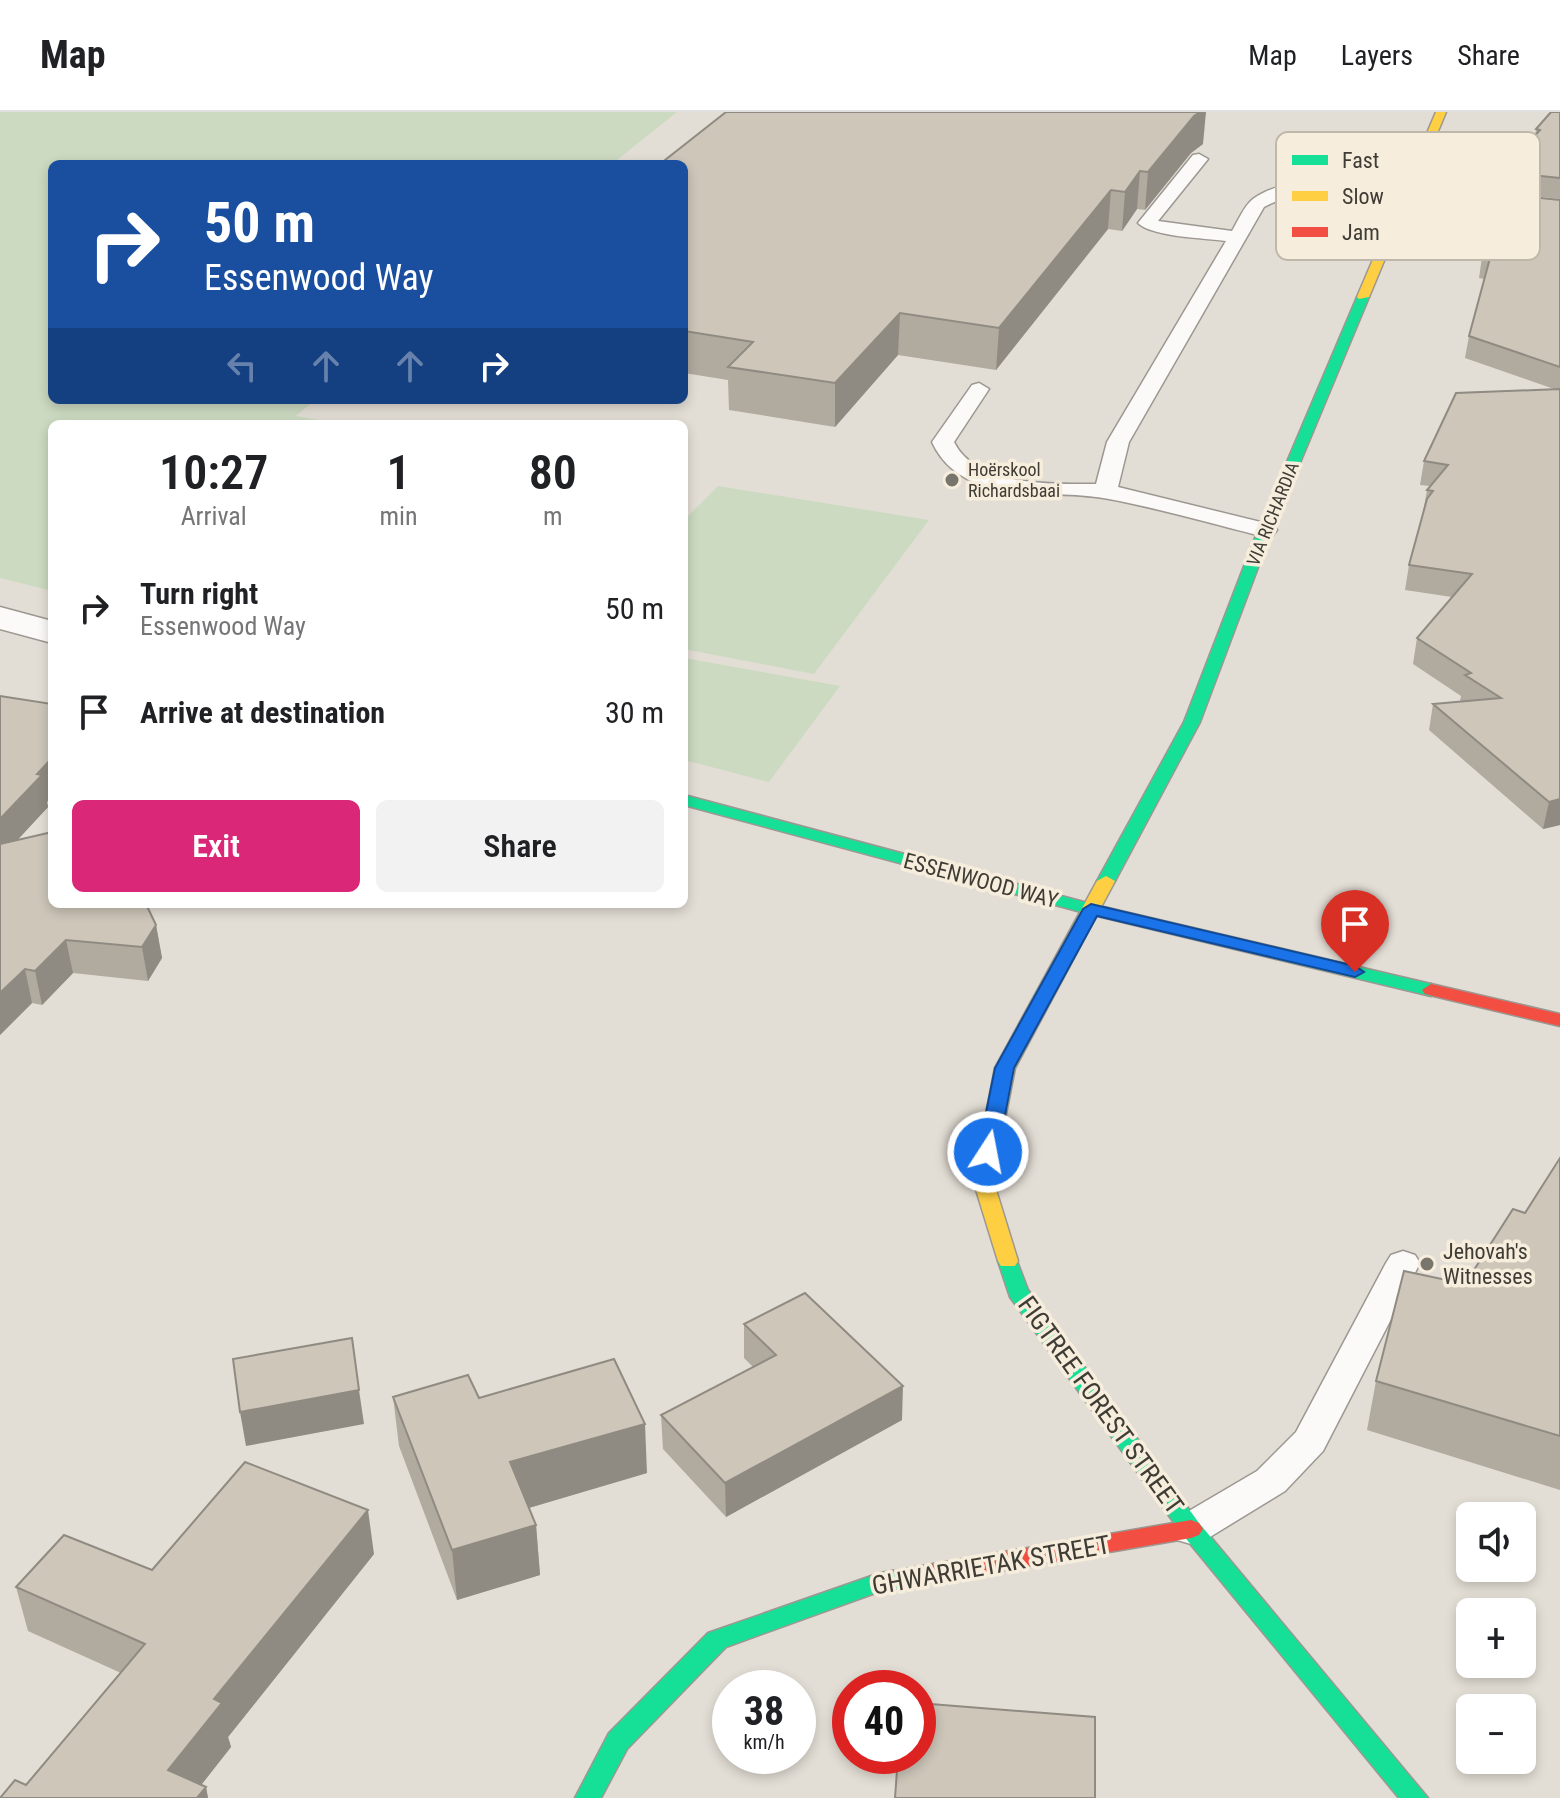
<!DOCTYPE html>
<html lang="en">
<head>
<meta charset="utf-8">
<style>
	:root { --surface:#fff; --page:#f2f2f2; --text:#202124; --muted:#757577; --line:#e0e0e0; --accent:#db2777 }
	body { margin:0; font-family:"Roboto Condensed",sans-serif; background:var(--page); color:var(--text); height:100vh; display:flex; flex-direction:column; font-size:30px; white-space:nowrap }
	* { box-sizing:border-box; margin:0 }
	p { font-size:26px; color:var(--muted) }
	.icon { flex:none; width:44px; height:44px; fill:none; stroke:currentColor; stroke-width:2; stroke-linecap:round; stroke-linejoin:round }
	.map { position:relative; flex:1; overflow:hidden }
	.side { position:absolute; left:48px; top:308px; width:640px; height:488px; display:flex; flex-direction:column; background:var(--surface); border-radius:12px; box-shadow:0 4px 12px #0003 }
	.side>* { flex:none }
	.guide { position:absolute; left:48px; top:48px; width:640px; height:244px; border-radius:12px; box-shadow:0 4px 12px #0003; background:#1a4fa0; color:#fff; overflow:hidden }
	.fabs { position:absolute; left:1456px; top:1390px; display:grid; gap:16px }
	.fabs a { display:grid; place-items:center; width:80px; height:80px; border-radius:12px; background:var(--surface); box-shadow:0 4px 12px #0003; font-size:40px }
	.speed { position:absolute; left:712px; top:1558px; display:flex; gap:16px; font-size:40px; font-weight:700; text-align:center }
	.speed>* { display:grid; place-content:center; width:104px; height:104px; border-radius:50%; background:var(--surface); box-shadow:0 4px 12px #0003; line-height:1 }
	.speed small { font-size:20px; font-weight:400 }
	.speed .limit { border:12px solid #d22; background:#fff; color:#111 }
	.pin { position:absolute; display:grid; place-items:center; width:68px; height:68px; color:#fff; margin:-82px -34px; border-radius:50% 50% 50% 0; rotate:-45deg; box-shadow:0 0 8px #0007 }
	.pin .icon { rotate:45deg }
	.me { position:absolute; width:88px; margin:-44px; rotate:11deg; stroke-linejoin:round; filter:drop-shadow(0 0 6px #0008) }
	.turn { display:flex; align-items:center; gap:28px; height:168px; padding:0 24px; font-size:36px }
	.turn .icon { width:104px; height:104px; stroke-width:2.5 }
	.turn b { display:block; font-size:56px; line-height:68px }
	.lanes { display:flex; align-items:center; height:76px; padding:0 24px; background:#0003; justify-content:center; gap:40px; direction:ltr }
	.lanes .off { opacity:.35 }
	.eta { display:flex; justify-content:space-evenly; align-items:center; height:136px; text-align:center }
	.eta b { font-size:48px; font-weight:600; line-height:56px }
	.cta { display:flex; gap:16px; margin-top:auto; padding:16px 24px }
	.cta a { flex:1; height:92px; border-radius:12px; background:var(--accent); color:#fff; font-size:32px; font-weight:600; line-height:92px; text-align:center }
	.cta a+a { background:var(--page); color:var(--text) }
	ul { padding:0; list-style:none }
	li { display:flex; align-items:center; gap:24px; height:104px; padding:0 24px }
	li div { flex:1 }
	li b { display:block; font-size:30px }
	li em { font-style:normal }
	header { display:flex; align-items:center; gap:48px; box-sizing:border-box; height:112px; padding:0 40px; background:var(--surface); border-bottom:2px solid var(--line) }
	header strong { font-size:38px }
	nav { display:flex; gap:44px; margin-inline-start:auto; font-size:28px }
	.map>svg:first-child { display:block }
	.green { fill:#ccdac1 }
	.lines { fill:none; stroke-linecap:round; stroke-linejoin:round }
	.lane-casing { stroke:#9c9891; stroke-width:3 }
	.street-casing { stroke:#9c9891; stroke-width:3 }
	.fast-casing { stroke:#9c9891; stroke-width:3 }
	.slow-casing { stroke:#9c9891; stroke-width:3 }
	.jam-casing { stroke:#9c9891; stroke-width:3 }
	.lane { fill:#fbfaf9; fill-rule:evenodd }
	.street { fill:#fbfaf9; fill-rule:evenodd }
	.fast { fill:#16e098; fill-rule:evenodd }
	.slow { fill:#ffcf43; fill-rule:evenodd }
	.jam { fill:#f24e42; fill-rule:evenodd }
	.wall { fill:#b0aa9f }
	.shaded-wall { fill:#908b82 }
	.building { fill:#cdc6b9; stroke:#908b82; stroke-width:2 }
	.route { fill:#1a73e8; stroke:#114b97; stroke-width:2 }
	.poi-dot { fill:#78756d; stroke:#f6eddc; stroke-width:3 }
	.labels { text-anchor:middle; stroke-width:7; stroke-linejoin:round; paint-order:stroke }
	.far-poi-label { font-size:18px; fill:#3f3c35; stroke:#f6eddc; text-anchor:start }
	.far-street-label { font-size:18px; fill:#3f3c35; stroke:#f6eddc }
	.street-label { font-size:22px; fill:#3f3c35; stroke:#f6eddc }
	.poi-label { font-size:22px; fill:#3f3c35; stroke:#f6eddc; text-anchor:start }
	.near-street-label { font-size:26px; fill:#3f3c35; stroke:#f6eddc }
	.key { fill:#f6eddc; stroke:#bfb8aa; stroke-width:2 }
	.key-label { font-size:22px; fill:#3f3c35 }
</style>
</head>
<body>
<header>
<strong>Map</strong>
<nav><a>Map</a><a>Layers</a><a>Share</a></nav>
</header>
<div class="map">
<svg width="1560" height="1686" viewBox="0 0 1560 1686">
	<rect width="100%" height="100%" fill="#e3ded5"/>
	<g class="green">
		<polygon points="0,0 677,0 612,52 52,52 52,288 315,288 296,304 342,312 52,312 52,479 0,466"/>
		<polygon points="718,374 929,408 814,562 684,537 684,408"/>
		<polygon points="684,546 840,574 769,670 684,648"/>
	</g>
	<g class="lines">
		<defs>
			<g id="lane">
				<path d="M1199,42L1208,47L1158,109L1232,119C1238,109 1244,94 1253,87C1290,59 1364,72 1408,76L1417,81L1408,86C1361,82 1307,71 1264,95L1129,330L1118,375L1273,413L1277,418L1273,423L1265,425C1213,412 1162,397 1109,387C1051,375 963,397 932,330L972,273L979,271L989,277L954,330C976,375 1053,372 1096,372L1107,330L1226,129C1205,126 1152,125 1138,111L1193,43Z"/>
				<polygon points="1403,1139 1415,1143 1420,1151 1323,1339 1285,1379 1205,1428 1191,1432 1177,1428 1171,1417 1177,1406 1257,1359 1296,1320 1386,1151 1391,1143"/>
			</g>
			<g id="street">
				<polygon points="1408,73 1560,90 1560,106 1399,87 1395,81 1399,75"/>
				<polygon points="0,495 52,509 52,531 0,517"/>
			</g>
			<g id="fast">
				<polygon points="1363,182 1369,185 1272,418 1200,610 1115,769 1112,773 1100,773 1097,769 1184,610 1258,418 1357,185"/>
				<polygon points="684,683 1095,793 1431,872 1440,878 1431,884 1085,801 684,693"/>
				<polygon points="1008,1142 1015,1144 1028,1178 1199,1411 1428,1686 1399,1686 1183,1423 1010,1185 998,1149 1001,1144"/>
				<polygon points="934,1452 942,1454 946,1461 942,1468 881,1479 726,1535 627,1637 601,1686 575,1686 609,1621 708,1521 880,1461"/>
			</g>
			<g id="slow">
				<polygon points="1436,0 1446,0 1369,185 1359,187 1357,185"/>
				<polygon points="1106,764 1115,769 1015,956 993,1068 1018,1149 1015,1154 1001,1154 998,1149 973,1068 995,956 1097,769"/>
			</g>
			<g id="jam">
				<polygon points="1431,872 1560,902 1560,914 1425,882 1422,878"/>
				<polygon points="1191,1408 1199,1411 1203,1417 1199,1423 1191,1426 934,1470 926,1468 922,1461 926,1454 934,1452"/>
			</g>
		</defs>
		<use href="#lane" class="lane-casing"/>
		<use href="#street" class="street-casing"/>
		<use href="#fast" class="fast-casing"/>
		<use href="#slow" class="slow-casing"/>
		<use href="#jam" class="jam-casing"/>
		<use href="#lane" class="lane"/>
		<use href="#street" class="street"/>
		<use href="#fast" class="fast"/>
		<use href="#slow" class="slow"/>
		<use href="#jam" class="jam"/>
	</g>
	<g class="wall">
		<polygon points="1560,0 1560,87 1499,80 1502,60 1535,24 1536,17"/>
		<polygon points="1203,32 1191,41 1145,98 1137,97 1122,119 1108,117 996,258 898,243 835,315 729,298 728,268 684,261 684,52"/>
		<polygon points="1504,82 1560,88 1560,713 1543,717 1429,618 1433,592 1460,589 1461,584 1413,552 1417,526 1452,485 1405,478 1409,453 1423,401 1427,378 1430,374 1420,373 1424,349 1554,277 1465,246 1469,224 1484,167 1479,166 1482,145 1501,97"/>
		<polygon points="0,584 47,690 48,695 17,728 156,813 162,846 148,869 73,861 42,893 32,891 0,923"/>
		<polygon points="1560,1046 1560,1378 1367,1318 1376,1269 1465,1172 1525,1101"/>
		<polygon points="744,1212 902,1308 726,1405 663,1337 661,1303 753,1255 744,1246"/>
		<polygon points="393,1285 479,1286 647,1361 529,1396 536,1413 540,1463 457,1488 399,1334"/>
		<polygon points="374,1442 228,1625 231,1635 201,1673 206,1675 208,1686 0,1686 26,1673 121,1561 28,1519 16,1475 152,1458"/>
	</g>
	<g class="shaded-wall">
		<polygon points="1200,0 1206,0 1203,32 1191,41 1145,98 1148,60 1194,4"/>
		<polygon points="1140,59 1137,97 1122,119 1125,80"/>
		<polygon points="1111,78 1108,117 996,258 999,216"/>
		<polygon points="900,201 898,243 835,315 835,271"/>
		<polygon points="52,646 52,685 47,690 48,695 0,747 0,707 37,662"/>
		<polygon points="1560,687 1560,713 1543,717 1549,690"/>
		<polygon points="156,813 162,846 148,869 142,835"/>
		<polygon points="66,828 73,861 42,893 35,859"/>
		<polygon points="25,857 32,891 0,923 0,881"/>
		<polygon points="903,1274 902,1308 726,1405 725,1371"/>
		<polygon points="359,1278 364,1312 246,1334 240,1300"/>
		<polygon points="645,1312 647,1361 515,1400 510,1350"/>
		<polygon points="368,1398 374,1442 228,1625 231,1635 191,1686 168,1658 214,1587"/>
		<polygon points="536,1413 540,1463 457,1488 452,1438"/>
		<polygon points="206,1675 208,1686 197,1686"/>
	</g>
	<g class="building">
		<polygon points="726,0 1200,0 1194,4 1148,60 1140,59 1125,80 1111,78 999,216 900,201 835,271 728,255 753,230 684,219 684,52 660,52"/>
		<polygon points="1551,0 1560,0 1560,66 1502,60 1540,18 1536,17"/>
		<polygon points="1504,82 1560,88 1560,255 1469,224 1490,146 1482,145 1496,99 1510,93"/>
		<polygon points="1560,277 1560,687 1549,690 1433,592 1501,586 1465,563 1471,561 1417,526 1472,462 1409,453 1427,387 1433,379 1427,378 1448,353 1424,349 1456,281"/>
		<polygon points="0,584 52,592 52,646 37,662 42,663 0,707"/>
		<polygon points="52,720 52,792 146,792 156,813 142,835 66,828 35,859 25,857 0,881 0,732"/>
		<polygon points="1560,1046 1560,1324 1376,1269 1404,1159 1465,1172 1513,1097 1525,1101"/>
		<polygon points="805,1181 903,1274 725,1371 661,1303 776,1243 744,1212"/>
		<polygon points="352,1226 359,1278 240,1300 233,1247"/>
		<polygon points="614,1247 645,1312 510,1350 536,1413 452,1438 393,1285 468,1263 479,1286"/>
		<polygon points="245,1350 368,1398 214,1587 222,1591 168,1658 206,1675 197,1686 0,1686 15,1668 26,1673 145,1532 16,1475 64,1423 152,1458"/>
		<polygon points="918,1591 1095,1605 1095,1686 895,1686 898,1644 918,1644"/>
	</g>
	<polygon class="route" points="1091,792 1355,854 1364,860 1355,865 1097,804 1014,956 998,1040 988,1047 981,1045 978,1040 995,956 1083,797"/>
	<g class="poi-dot">
		<circle cx="952" cy="368" r="8"/>
		<circle cx="1427" cy="1152" r="8"/>
	</g>
	<g class="labels">
		<g class="far-poi-label">
			<text x="968" y="364">Hoërskool<tspan x="968" dy="21">Richardsbaai</tspan></text>
		</g>
		<g class="far-street-label">
			<text transform="translate(1273 402) rotate(-68)" y="6">VIA RICHARDIA</text>
		</g>
		<g class="street-label">
			<text transform="translate(981 768) rotate(15)" y="8">ESSENWOOD WAY</text>
		</g>
		<g class="poi-label">
			<text x="1443" y="1147">Jehovah's<tspan x="1443" dy="25">Witnesses</tspan></text>
		</g>
		<g class="near-street-label">
			<text transform="translate(1101 1293) rotate(54)" y="9">FIGTREE FOREST STREET</text>
			<text transform="translate(991 1453) rotate(-10)" y="9">GHWARRIETAK STREET</text>
		</g>
	</g>
	<rect x="1276" y="20" width="264" height="128" rx="12" class="key"/>
	<rect x="1292" y="43" width="36" height="10" fill="#16e098"/>
	<rect x="1292" y="79" width="36" height="10" fill="#ffcf43"/>
	<rect x="1292" y="115" width="36" height="10" fill="#f24e42"/>
	<g class="key-label">
		<text x="1342" y="56">Fast</text>
		<text x="1342" y="92">Slow</text>
		<text x="1342" y="128">Jam</text>
	</g>
</svg>
<div class="fabs">
<a><svg class="icon" aria-label="sound" viewBox="0 0 24 24"><path d="M4 9h4l5-4v14l-5-4H4zM17 9q2 3 0 6"/></svg></a>
<a>+</a>
<a>−</a>
</div>
<div class="speed"><div>38<small>km/h</small></div><div class="limit">40</div></div>
<div class="pin" style="left:1355px;top:860px;background:#d93025"><svg class="icon" aria-label="arrive" viewBox="0 0 24 24"><path d="M6 21V4h12l-3 4 3 4H6"/></svg></div>
<svg class="me" style="left:988px;top:1040px" viewBox="-20 -20 40 40"><circle r="17" fill="#1a73e8" stroke="#fff" stroke-width="3"/><path d="M0-11L8 9 0 5-8 9z" fill="#fff"/></svg>
<div class="guide">
<div class="turn"><svg class="icon" aria-label="right" viewBox="0 0 24 24"><path d="M7 20v-9h11M14 6l5 5-5 5"/></svg><div><b>50 m</b>Essenwood Way</div></div>
<div class="lanes"><svg class="icon off" aria-label="left" viewBox="0 0 24 24"><path d="M17 20v-9H6M10 6l-5 5 5 5"/></svg><svg class="icon off" aria-label="ahead" viewBox="0 0 24 24"><path d="M12 20V5M6 11l6-6 6 6"/></svg><svg class="icon off" aria-label="ahead" viewBox="0 0 24 24"><path d="M12 20V5M6 11l6-6 6 6"/></svg><svg class="icon" aria-label="right" viewBox="0 0 24 24"><path d="M7 20v-9h11M14 6l5 5-5 5"/></svg></div>
</div>
<section class="side">
<div class="eta">
<div><b>10:27</b><p>Arrival</p></div>
<div><b>1</b><p>min</p></div>
<div><b>80</b><p>m</p></div>
</div>
<ul>
<li><svg class="icon" aria-label="right" viewBox="0 0 24 24"><path d="M7 20v-9h11M14 6l5 5-5 5"/></svg><div><b>Turn right</b><p>Essenwood Way</p></div><em>50 m</em></li>
<li><svg class="icon" aria-label="arrive" viewBox="0 0 24 24"><path d="M6 21V4h12l-3 4 3 4H6"/></svg><div><b>Arrive at destination</b></div><em>30 m</em></li>
</ul>
<div class="cta"><a>Exit</a><a>Share</a></div>
</section>
</div>
</body>
</html>
